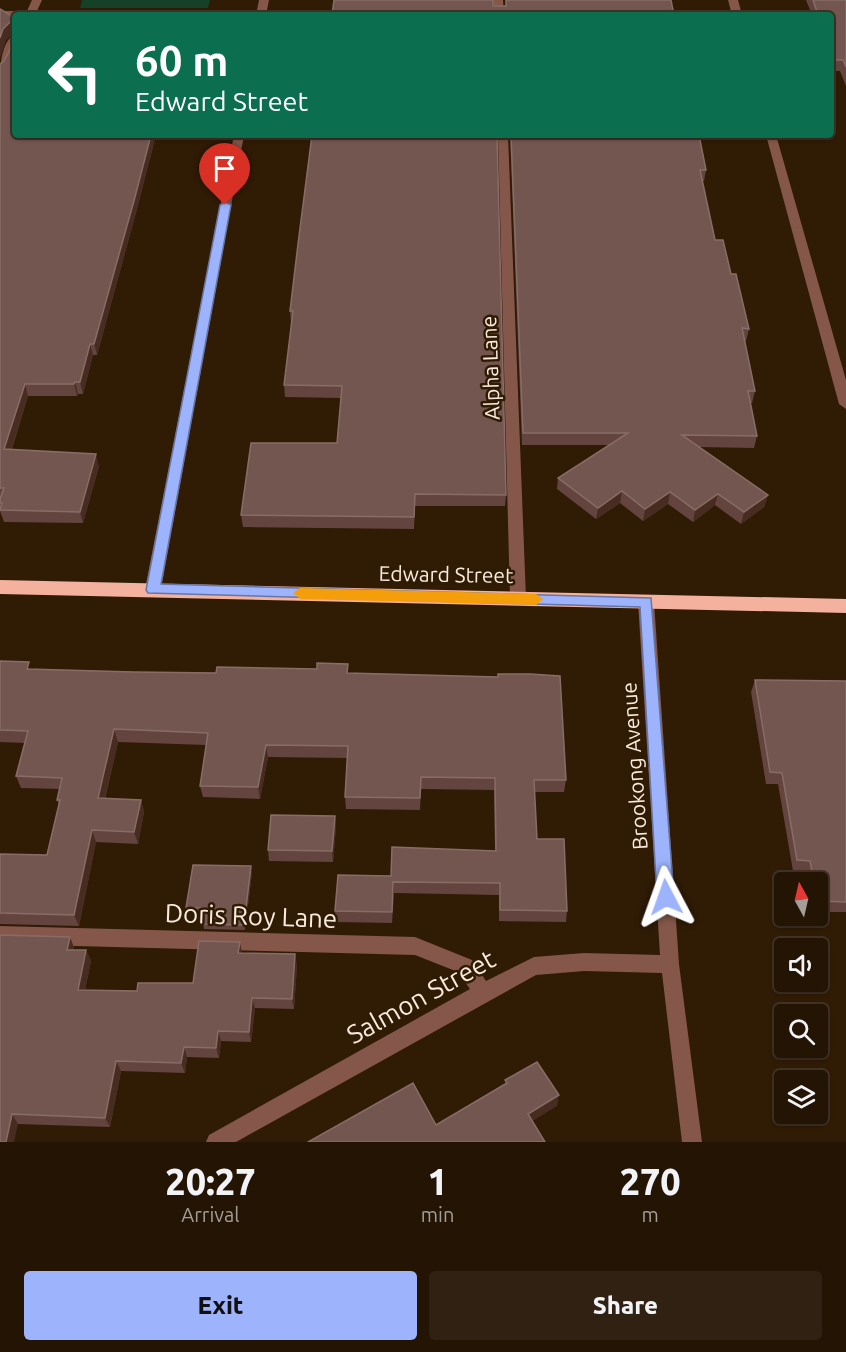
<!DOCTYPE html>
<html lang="en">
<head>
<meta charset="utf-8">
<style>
	:root { --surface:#241404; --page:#302113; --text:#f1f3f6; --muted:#a39e9a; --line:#413326; --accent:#9db4fd }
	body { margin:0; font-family:Ubuntu,sans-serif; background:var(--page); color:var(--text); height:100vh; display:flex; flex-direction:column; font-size:22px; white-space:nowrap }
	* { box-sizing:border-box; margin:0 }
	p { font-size:20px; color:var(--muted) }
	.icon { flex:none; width:33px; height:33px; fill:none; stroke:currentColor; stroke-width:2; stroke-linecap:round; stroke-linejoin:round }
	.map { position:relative; height:1142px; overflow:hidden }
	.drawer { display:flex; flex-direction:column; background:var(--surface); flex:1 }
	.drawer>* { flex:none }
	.hud { position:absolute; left:12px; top:12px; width:822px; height:126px; border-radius:6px; box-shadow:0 2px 4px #0004,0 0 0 2px var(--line); background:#0b6e4f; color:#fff; overflow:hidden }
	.needle { width:39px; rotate:352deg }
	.buttons { position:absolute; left:774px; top:872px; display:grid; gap:12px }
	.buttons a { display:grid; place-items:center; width:54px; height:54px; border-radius:6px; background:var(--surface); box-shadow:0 2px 4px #0004,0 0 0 2px var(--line); font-size:30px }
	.pin { position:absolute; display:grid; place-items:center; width:51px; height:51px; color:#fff; margin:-62px -26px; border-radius:50% 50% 50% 0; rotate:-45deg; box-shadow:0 0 6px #0007 }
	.pin .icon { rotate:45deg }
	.me { position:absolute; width:66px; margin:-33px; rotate:356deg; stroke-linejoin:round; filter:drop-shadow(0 0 4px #0008) }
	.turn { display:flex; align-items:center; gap:21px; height:126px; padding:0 24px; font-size:27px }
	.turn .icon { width:78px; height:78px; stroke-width:2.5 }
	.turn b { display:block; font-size:42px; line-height:51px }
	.eta { display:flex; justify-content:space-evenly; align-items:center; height:102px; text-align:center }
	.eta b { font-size:36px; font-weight:800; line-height:42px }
	.cta { display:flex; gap:12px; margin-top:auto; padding:12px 24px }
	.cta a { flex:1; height:69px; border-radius:6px; background:var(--accent); color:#111; font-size:24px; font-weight:800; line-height:69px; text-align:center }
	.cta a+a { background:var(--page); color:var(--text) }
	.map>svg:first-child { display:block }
	.green { fill:#154128 }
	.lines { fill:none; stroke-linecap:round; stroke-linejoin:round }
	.minor { fill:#84574a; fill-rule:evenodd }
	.highway { fill:#f4b19d; fill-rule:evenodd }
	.wall { fill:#63443f }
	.shaded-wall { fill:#482c21 }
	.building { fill:#735650; stroke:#886d66; stroke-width:1.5 }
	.route { fill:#9db4fd; stroke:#6675a4; stroke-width:1.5 }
	.slow { fill:#f59e0b }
	.labels { text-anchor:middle; stroke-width:5; stroke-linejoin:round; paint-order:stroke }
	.street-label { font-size:21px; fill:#f9eadd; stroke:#301b05 }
	.near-street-label { font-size:26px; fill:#f9eadd; stroke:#301b05 }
</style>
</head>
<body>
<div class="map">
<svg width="846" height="1142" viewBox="0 0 846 1142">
	<rect width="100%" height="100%" fill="#301b05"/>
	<polygon class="green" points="82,0 210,0 208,8 80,8"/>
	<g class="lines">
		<g class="minor">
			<polygon points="32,0 42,0 37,11 122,12 127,15 0,17 0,11 27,11"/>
			<polygon points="259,0 269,0 266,15 256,15"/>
			<polygon points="493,0 503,0 504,15 494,15"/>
			<polygon points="728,0 738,0 742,15 732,15"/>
			<polygon points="149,12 227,12 232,15 144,15"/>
			<path d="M15,34C15,47 12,69 0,75C0,62 3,40 15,34Z"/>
			<polygon points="234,135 244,135 161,589 158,593 148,593 145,589"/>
			<polygon points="498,135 508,135 526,599 523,603 513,603 510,599"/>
			<polygon points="766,135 776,135 846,380 846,409 839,404"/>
			<polygon points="646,596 651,598 654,602 679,964 702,1142 682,1142 662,973 584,971 536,975 236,1142 206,1142 209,1135 470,989 458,972 415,955 0,944 0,926 415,937 472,960 486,981 534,957 584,953 660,955 638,602 641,598"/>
		</g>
		<polygon class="highway" points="0,580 846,599 846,613 0,594"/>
	</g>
	<g class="wall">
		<polygon points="806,0 846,0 846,86 840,71 833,71 831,66 831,15 812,15"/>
		<polygon points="0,9 15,18 15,135 156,135 137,209 97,355 93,355 83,394 78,394 77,396 28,396 12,449 99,466 83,523 4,522 0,511 0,64 3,62 9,52 12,34 6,40"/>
		<polygon points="312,135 506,495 505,506 415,506 414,529 243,527 241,515 337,443 341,398 285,397 284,385 292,323 291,323 290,311"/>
		<polygon points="510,135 699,135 706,170 704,181 702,181 715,240 731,274 749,329 746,341 745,341 755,391 752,403 750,403 757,436 754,448 699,447 768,495 764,507 741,524 715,505 693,522 668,504 643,521 620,503 596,519 557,489 558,478 610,445 522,445"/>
		<polygon points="0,661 32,669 134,672 216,673 317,669 348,664 348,673 566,780 564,792 534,792 537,839 567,911 566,922 499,921 499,895 394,893 392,923 336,922 335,911 391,876 495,851 494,790 421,789 420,810 346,809 345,797 347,758 268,757 260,799 203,797 200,786 206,745 118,742 105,799 141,800 144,812 138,844 96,842 79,926 0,924 0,854 47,855 59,805 57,800 60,789 21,788 16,776 25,743 0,742"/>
		<polygon points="755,680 846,681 846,912 818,912 818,882 807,882 805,871 793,871 778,784 766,784 751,692"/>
		<polygon points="335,816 336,826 333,862 269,861 268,850"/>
		<polygon points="252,872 245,930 204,929 203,924 205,913 188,913 186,908"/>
		<polygon points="70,937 74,948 74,950 86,950 91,961 85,990 137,991 193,983 242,953 297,965 294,1009 255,1008 251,1042 221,1041 219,1058 187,1057 185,1073 121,1071 110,1127 18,1124 0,1142"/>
	</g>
	<g class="shaded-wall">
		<polygon points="11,21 14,32 6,40 0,58 0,38 3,29"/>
		<polygon points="151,135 156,135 137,209 97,355 94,344"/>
		<polygon points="90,344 93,355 83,394 80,382"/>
		<polygon points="75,382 78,394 77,396 74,384"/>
		<polygon points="25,384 28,396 8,461 4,449"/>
		<polygon points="96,454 99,466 83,523 80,512"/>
		<polygon points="622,491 620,503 596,519 598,508"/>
		<polygon points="670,492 668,504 643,521 645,509"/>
		<polygon points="718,494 715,505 693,522 695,510"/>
		<polygon points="768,495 764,507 741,524 744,512"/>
		<polygon points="114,729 118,742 102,810 98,798"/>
		<polygon points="266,745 268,757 260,799 258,787"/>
		<polygon points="141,800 144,812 138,844 134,832"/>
		<polygon points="335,816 336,826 333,862 332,851"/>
		<polygon points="92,830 96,842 79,926 74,915"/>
		<polygon points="251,866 252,872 245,930 244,925"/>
		<polygon points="393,882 394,893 392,923 392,912"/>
		<polygon points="70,937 74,948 72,960 67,950"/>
		<polygon points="240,942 242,953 238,953"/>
		<polygon points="86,950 91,961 83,1000 78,990"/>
		<polygon points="295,954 297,965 294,1009 292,999"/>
		<polygon points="252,998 255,1008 251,1042 249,1032"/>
		<polygon points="218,1031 221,1041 219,1058 216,1048"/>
		<polygon points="184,1047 187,1057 185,1073 181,1063"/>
		<polygon points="116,1061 121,1071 110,1127 105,1118"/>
		<polygon points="559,1095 557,1106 526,1125 528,1114"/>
		<polygon points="12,1114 18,1124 14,1142 6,1142"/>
	</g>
	<g class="building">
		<polygon points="334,0 493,0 493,6 506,6 506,0 671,0 674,15 332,15"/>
		<polygon points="813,0 846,0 846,67 843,60 835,60 831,48 831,15 818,15"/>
		<polygon points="0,9 15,18 15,135 151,135 135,197 94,344 90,344 80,382 75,382 74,384 25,384 4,449 96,454 80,512 0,510 2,503 0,503 0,499 4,488 0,488 0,64 3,62 9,52 14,21 11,21 3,29 0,38"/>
		<polygon points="167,14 166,15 60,15"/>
		<polygon points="312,135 497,135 506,495 415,494 414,517 241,515 251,443 337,443 342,386 284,385 293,311 290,311 298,244"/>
		<polygon points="511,135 699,135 706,170 700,170 715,240 723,240 731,274 736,274 749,329 742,328 755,391 748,391 757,436 682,435 768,495 744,512 718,494 695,510 670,492 645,509 622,491 598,508 558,478 628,433 523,433"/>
		<polygon points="0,661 29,662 27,669 134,672 216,673 217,667 317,669 317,663 348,664 347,673 498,677 498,674 530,674 560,676 566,780 534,780 537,839 564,839 567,911 500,910 500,883 393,882 392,912 335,911 338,875 391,876 392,847 496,851 495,778 421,777 420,798 345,797 348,746 266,745 258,787 200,786 208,733 114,729 98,798 141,800 134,832 92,830 74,915 0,913 0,854 47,855 60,800 57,800 62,778 16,776 28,731 0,730"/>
		<polygon points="755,680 846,681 846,902 818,901 818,882 814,882 810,861 797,860 782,773 770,772"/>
		<polygon points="271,815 335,816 332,851 268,850"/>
		<polygon points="193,865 251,866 244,925 203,924 205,908 186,908"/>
		<polygon points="0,935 70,937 67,950 86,950 78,990 137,991 138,983 193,983 199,941 240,942 238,953 295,954 292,999 252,998 249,1032 218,1031 216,1048 184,1047 181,1063 116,1061 105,1118 12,1114 6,1142 0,1142"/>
		<polygon points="537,1062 559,1095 528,1114 545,1142 308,1142 413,1083 436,1125 507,1083 505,1080"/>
	</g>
	<polygon class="route" points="225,202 231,205 161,584 651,598 674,897 672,902 666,905 660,902 657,897 640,607 148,593 146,590 220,205"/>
	<polygon class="slow" points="300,588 536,594 543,599 536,605 300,599 293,593"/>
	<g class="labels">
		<g class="street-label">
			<text transform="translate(491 368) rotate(-92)" y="7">Alpha Lane</text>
			<text transform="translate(446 575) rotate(1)" y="7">Edward Street</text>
			<text transform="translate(635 766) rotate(-94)" y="7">Brookong Avenue</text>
		</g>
		<g class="near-street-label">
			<text transform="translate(251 916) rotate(2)" y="9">Doris Roy Lane</text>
			<text transform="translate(421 997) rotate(-29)" y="9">Salmon Street</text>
		</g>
	</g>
</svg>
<div class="buttons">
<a><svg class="needle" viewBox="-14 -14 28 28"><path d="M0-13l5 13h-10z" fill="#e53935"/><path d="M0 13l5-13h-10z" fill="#a39e9a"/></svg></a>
<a><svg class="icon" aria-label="sound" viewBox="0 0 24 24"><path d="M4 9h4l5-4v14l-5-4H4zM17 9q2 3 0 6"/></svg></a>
<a><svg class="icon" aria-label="search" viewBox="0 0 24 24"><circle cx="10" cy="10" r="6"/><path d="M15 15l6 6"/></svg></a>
<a><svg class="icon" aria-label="layers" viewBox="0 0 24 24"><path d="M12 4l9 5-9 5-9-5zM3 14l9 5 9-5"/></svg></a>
</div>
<div class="pin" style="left:225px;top:205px;background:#d93025"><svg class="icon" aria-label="arrive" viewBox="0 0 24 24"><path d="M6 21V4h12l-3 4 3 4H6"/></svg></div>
<svg class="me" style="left:666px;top:897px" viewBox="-20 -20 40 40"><path d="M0-17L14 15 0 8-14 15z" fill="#9db4fd" stroke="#fff" stroke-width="4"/></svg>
<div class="hud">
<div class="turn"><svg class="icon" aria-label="left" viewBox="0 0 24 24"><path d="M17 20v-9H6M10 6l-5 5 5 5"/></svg><div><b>60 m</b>Edward Street</div></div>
</div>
</div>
<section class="drawer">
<div class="eta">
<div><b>20:27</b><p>Arrival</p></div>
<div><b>1</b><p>min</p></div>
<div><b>270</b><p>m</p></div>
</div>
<div class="cta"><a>Exit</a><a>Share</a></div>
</section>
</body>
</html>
